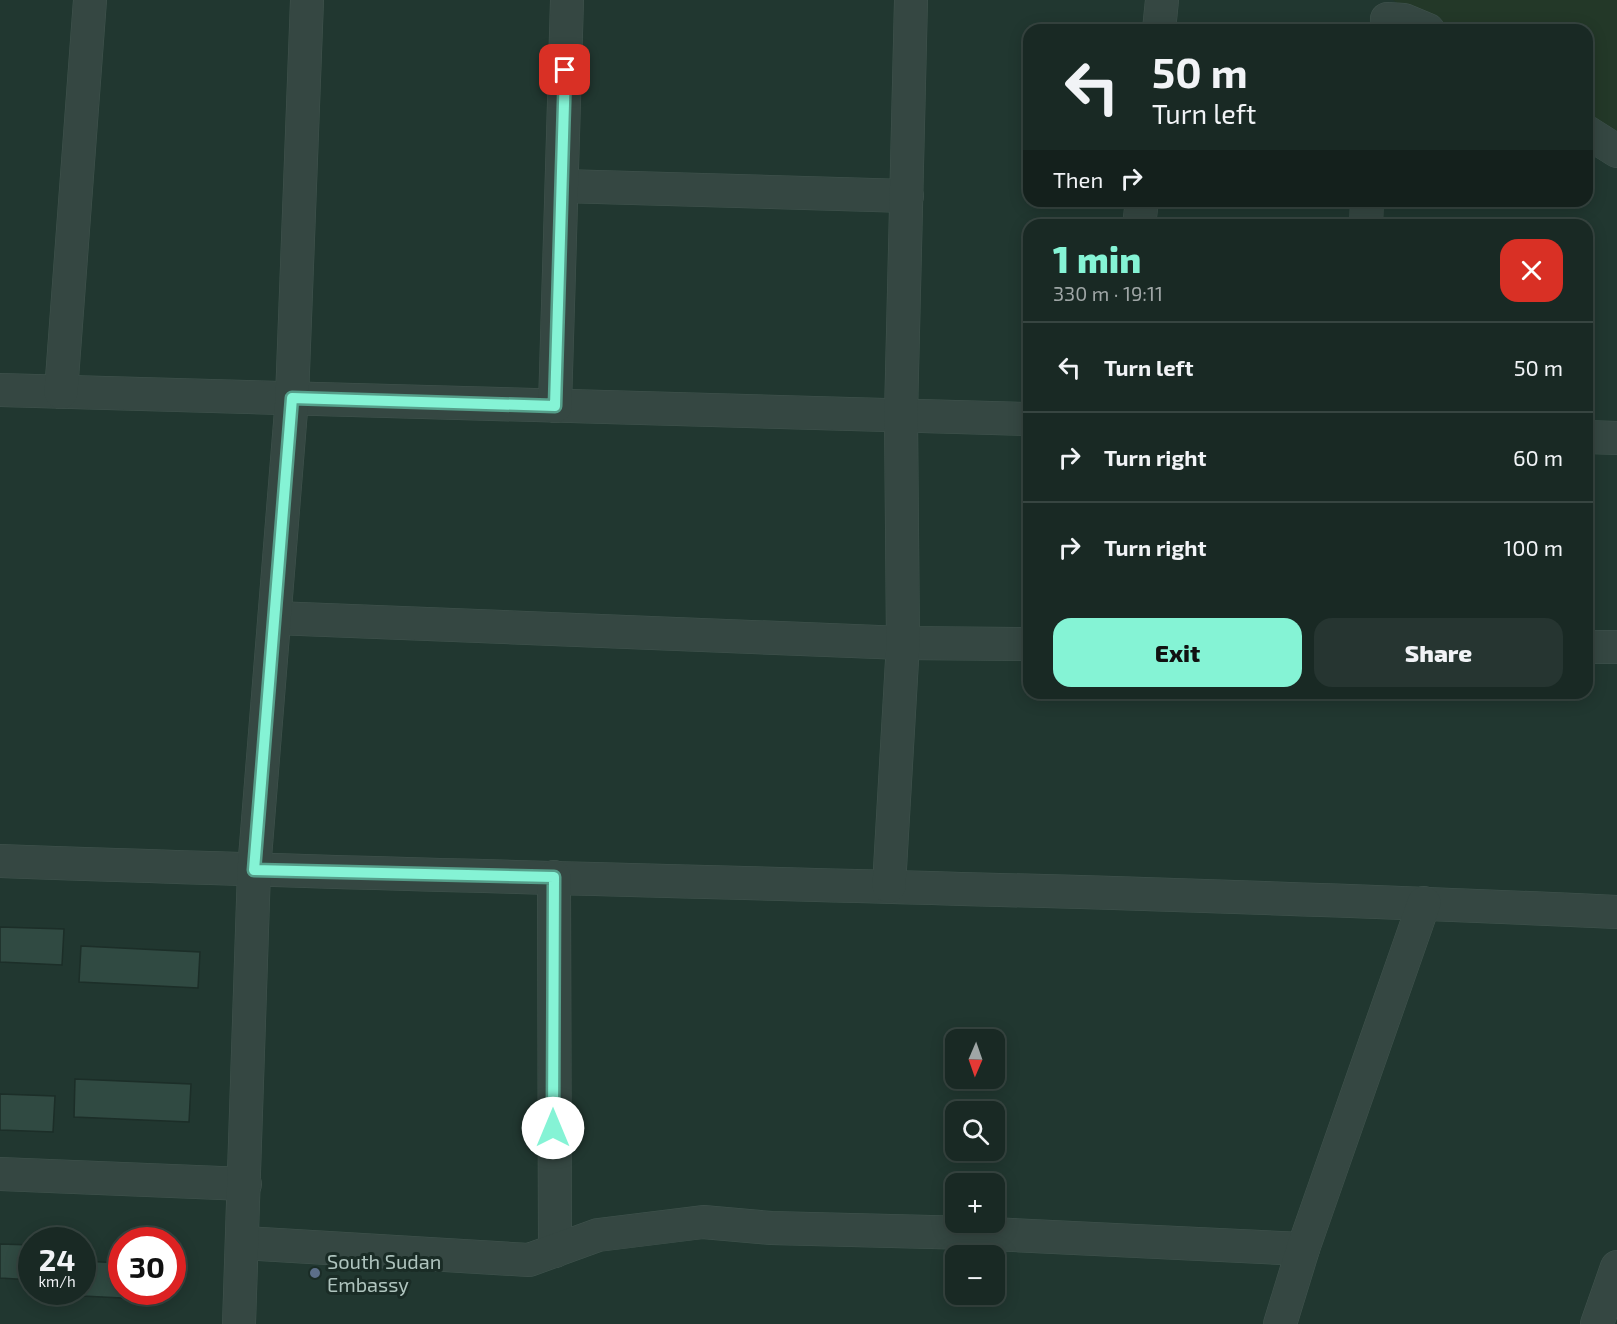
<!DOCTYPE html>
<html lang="en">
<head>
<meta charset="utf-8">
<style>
	:root { --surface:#192924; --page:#263531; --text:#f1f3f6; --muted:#9fa6a6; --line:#374541; --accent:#85f3d5 }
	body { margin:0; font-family:"Exo 2",sans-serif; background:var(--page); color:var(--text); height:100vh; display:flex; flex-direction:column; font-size:22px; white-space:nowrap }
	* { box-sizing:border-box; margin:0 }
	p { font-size:20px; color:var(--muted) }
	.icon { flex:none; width:33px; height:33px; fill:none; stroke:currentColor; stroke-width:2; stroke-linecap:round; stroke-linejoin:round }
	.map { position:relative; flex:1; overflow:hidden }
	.side { position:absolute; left:1023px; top:219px; width:570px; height:480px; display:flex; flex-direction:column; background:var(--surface); border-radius:18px; box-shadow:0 3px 15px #0003,0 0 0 2px var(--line) }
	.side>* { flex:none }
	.hud { position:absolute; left:1023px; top:24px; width:570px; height:183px; border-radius:18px; box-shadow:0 3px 15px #0003,0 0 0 2px var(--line); background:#192924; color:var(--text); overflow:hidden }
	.needle { width:39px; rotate:182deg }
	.buttons { position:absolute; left:945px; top:1029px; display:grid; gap:12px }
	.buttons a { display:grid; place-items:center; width:60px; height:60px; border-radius:12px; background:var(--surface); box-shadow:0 3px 15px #0003,0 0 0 2px var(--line); font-size:30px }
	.speed { position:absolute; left:18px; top:1227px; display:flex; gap:12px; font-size:30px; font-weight:700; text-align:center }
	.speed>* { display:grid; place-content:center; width:78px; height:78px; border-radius:50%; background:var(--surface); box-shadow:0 3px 15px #0003,0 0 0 2px var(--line); line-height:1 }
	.speed small { font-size:15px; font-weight:400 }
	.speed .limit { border:9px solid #d22; background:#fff; color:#111 }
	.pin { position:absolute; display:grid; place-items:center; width:51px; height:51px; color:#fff; margin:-26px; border-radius:12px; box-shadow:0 3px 9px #0006 }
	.me { position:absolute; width:66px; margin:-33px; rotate:0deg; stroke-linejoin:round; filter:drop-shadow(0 0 4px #0008) }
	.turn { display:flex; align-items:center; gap:21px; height:126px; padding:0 30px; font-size:27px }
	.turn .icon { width:78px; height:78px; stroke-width:2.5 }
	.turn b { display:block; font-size:42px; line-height:51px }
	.then { display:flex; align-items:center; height:57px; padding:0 30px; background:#0003; gap:12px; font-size:22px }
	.round { display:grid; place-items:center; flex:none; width:63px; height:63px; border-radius:18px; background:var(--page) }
	.summary { display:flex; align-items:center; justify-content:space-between; height:102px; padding:0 30px }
	h1 { font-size:36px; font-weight:800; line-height:45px; color:var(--accent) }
	.action { display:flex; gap:12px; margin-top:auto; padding:12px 30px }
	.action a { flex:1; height:69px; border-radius:18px; background:var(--accent); color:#111; font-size:24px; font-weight:800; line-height:69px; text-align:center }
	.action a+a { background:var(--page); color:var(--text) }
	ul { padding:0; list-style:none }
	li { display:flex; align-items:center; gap:18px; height:90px; padding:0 30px; border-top:2px solid var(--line) }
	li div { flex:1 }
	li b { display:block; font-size:22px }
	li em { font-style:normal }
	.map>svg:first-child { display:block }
	.green { fill:#233828 }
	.building { fill:#304a42; stroke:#1c2e28; stroke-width:1.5 }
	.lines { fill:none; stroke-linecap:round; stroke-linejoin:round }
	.minor-casing { stroke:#41544e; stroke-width:34 }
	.minor { stroke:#354742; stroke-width:33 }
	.route-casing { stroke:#569e8a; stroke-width:15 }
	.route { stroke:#85f3d5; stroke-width:10 }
	.service-dot { fill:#5c6f8a; stroke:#1a2c26; stroke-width:2 }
	.labels { text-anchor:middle; stroke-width:6; stroke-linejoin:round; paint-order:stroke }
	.poi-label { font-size:20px; fill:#afc4be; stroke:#1a2c26; text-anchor:start }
</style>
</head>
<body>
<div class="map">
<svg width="1617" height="1324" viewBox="0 0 1617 1324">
	<rect width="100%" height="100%" fill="#213730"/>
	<polygon class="green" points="1393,0 1617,0 1617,161 1587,139 1587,30 1435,30"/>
	<g class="building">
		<polygon points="0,927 64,929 62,965 0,962"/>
		<polygon points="81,946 200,952 198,988 79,982"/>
		<polygon points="75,1079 191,1084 189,1122 74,1117"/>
		<polygon points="0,1094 55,1096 53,1132 0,1130"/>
		<polygon points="0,1244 32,1245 32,1280 0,1278"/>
		<polygon points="82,1261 122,1263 122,1298 82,1296"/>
	</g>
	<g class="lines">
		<defs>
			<g id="minor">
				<polyline points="1387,19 1404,20 1428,30"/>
				<polyline points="1159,30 1162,0"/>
				<polyline points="1587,132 1617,151"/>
				<polyline points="562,186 907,196"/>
				<polyline points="1139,225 1142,201"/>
				<polyline points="1366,225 1367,201"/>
				<polyline points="0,390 1029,419"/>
				<polyline points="61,392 90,0"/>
				<polyline points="555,406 567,0"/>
				<polyline points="1587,437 1617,438"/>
				<polyline points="275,618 903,643 1029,644"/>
				<polyline points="1587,647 1617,647"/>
				<path d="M0,861C539,881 1078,887 1617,912"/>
				<polyline points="554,877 555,1251"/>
				<polyline points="889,886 903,643 901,415 911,0"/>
				<polyline points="0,1174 245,1184"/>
				<polyline points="243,1243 529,1260 598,1235 703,1222 771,1228 971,1233 1303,1249"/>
				<polyline points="239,1324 254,870 292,398 307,0"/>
				<polyline points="1280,1324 1303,1249 1424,903"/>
				<polyline points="1597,1324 1617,1267"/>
			</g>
		</defs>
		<use href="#minor" class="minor-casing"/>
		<use href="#minor" class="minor"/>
	</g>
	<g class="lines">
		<defs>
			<polyline id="route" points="553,1128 554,877 254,870 292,398 555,406 565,70"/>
		</defs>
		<use href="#route" class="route-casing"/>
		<use href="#route" class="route"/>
	</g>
	<circle class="service-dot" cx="315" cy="1273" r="6"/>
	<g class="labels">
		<g class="poi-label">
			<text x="327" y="1269">South Sudan<tspan x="327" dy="23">Embassy</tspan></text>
		</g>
	</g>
</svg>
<div class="buttons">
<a><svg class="needle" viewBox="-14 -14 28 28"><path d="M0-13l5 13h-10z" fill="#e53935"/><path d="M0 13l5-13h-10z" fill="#9fa6a6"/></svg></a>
<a><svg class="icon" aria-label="search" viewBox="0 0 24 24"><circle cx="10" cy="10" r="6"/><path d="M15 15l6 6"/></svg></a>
<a>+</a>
<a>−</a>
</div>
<div class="speed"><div>24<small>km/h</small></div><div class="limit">30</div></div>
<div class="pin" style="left:565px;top:70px;background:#d93025"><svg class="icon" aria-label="arrive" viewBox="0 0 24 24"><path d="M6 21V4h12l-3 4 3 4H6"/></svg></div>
<svg class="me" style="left:553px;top:1128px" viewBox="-20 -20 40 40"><circle r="19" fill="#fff"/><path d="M0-13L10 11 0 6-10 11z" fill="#85f3d5"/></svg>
<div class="hud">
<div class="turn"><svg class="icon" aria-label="left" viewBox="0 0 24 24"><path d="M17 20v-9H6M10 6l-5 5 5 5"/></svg><div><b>50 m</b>Turn left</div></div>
<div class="then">Then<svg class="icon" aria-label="right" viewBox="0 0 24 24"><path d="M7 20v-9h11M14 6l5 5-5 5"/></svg></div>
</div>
<section class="side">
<div class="summary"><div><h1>1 min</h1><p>330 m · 19:11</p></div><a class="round" style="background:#d93025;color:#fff"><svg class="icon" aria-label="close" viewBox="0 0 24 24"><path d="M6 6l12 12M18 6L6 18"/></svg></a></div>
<ul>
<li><svg class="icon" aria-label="left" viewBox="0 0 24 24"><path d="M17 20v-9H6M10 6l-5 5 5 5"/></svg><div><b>Turn left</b></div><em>50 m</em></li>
<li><svg class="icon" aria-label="right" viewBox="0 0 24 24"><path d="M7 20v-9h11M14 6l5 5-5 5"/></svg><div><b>Turn right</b></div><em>60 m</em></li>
<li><svg class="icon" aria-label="right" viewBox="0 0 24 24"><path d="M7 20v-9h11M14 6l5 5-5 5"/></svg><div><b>Turn right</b></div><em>100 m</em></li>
</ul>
<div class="action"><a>Exit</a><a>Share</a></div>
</section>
</div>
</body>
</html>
